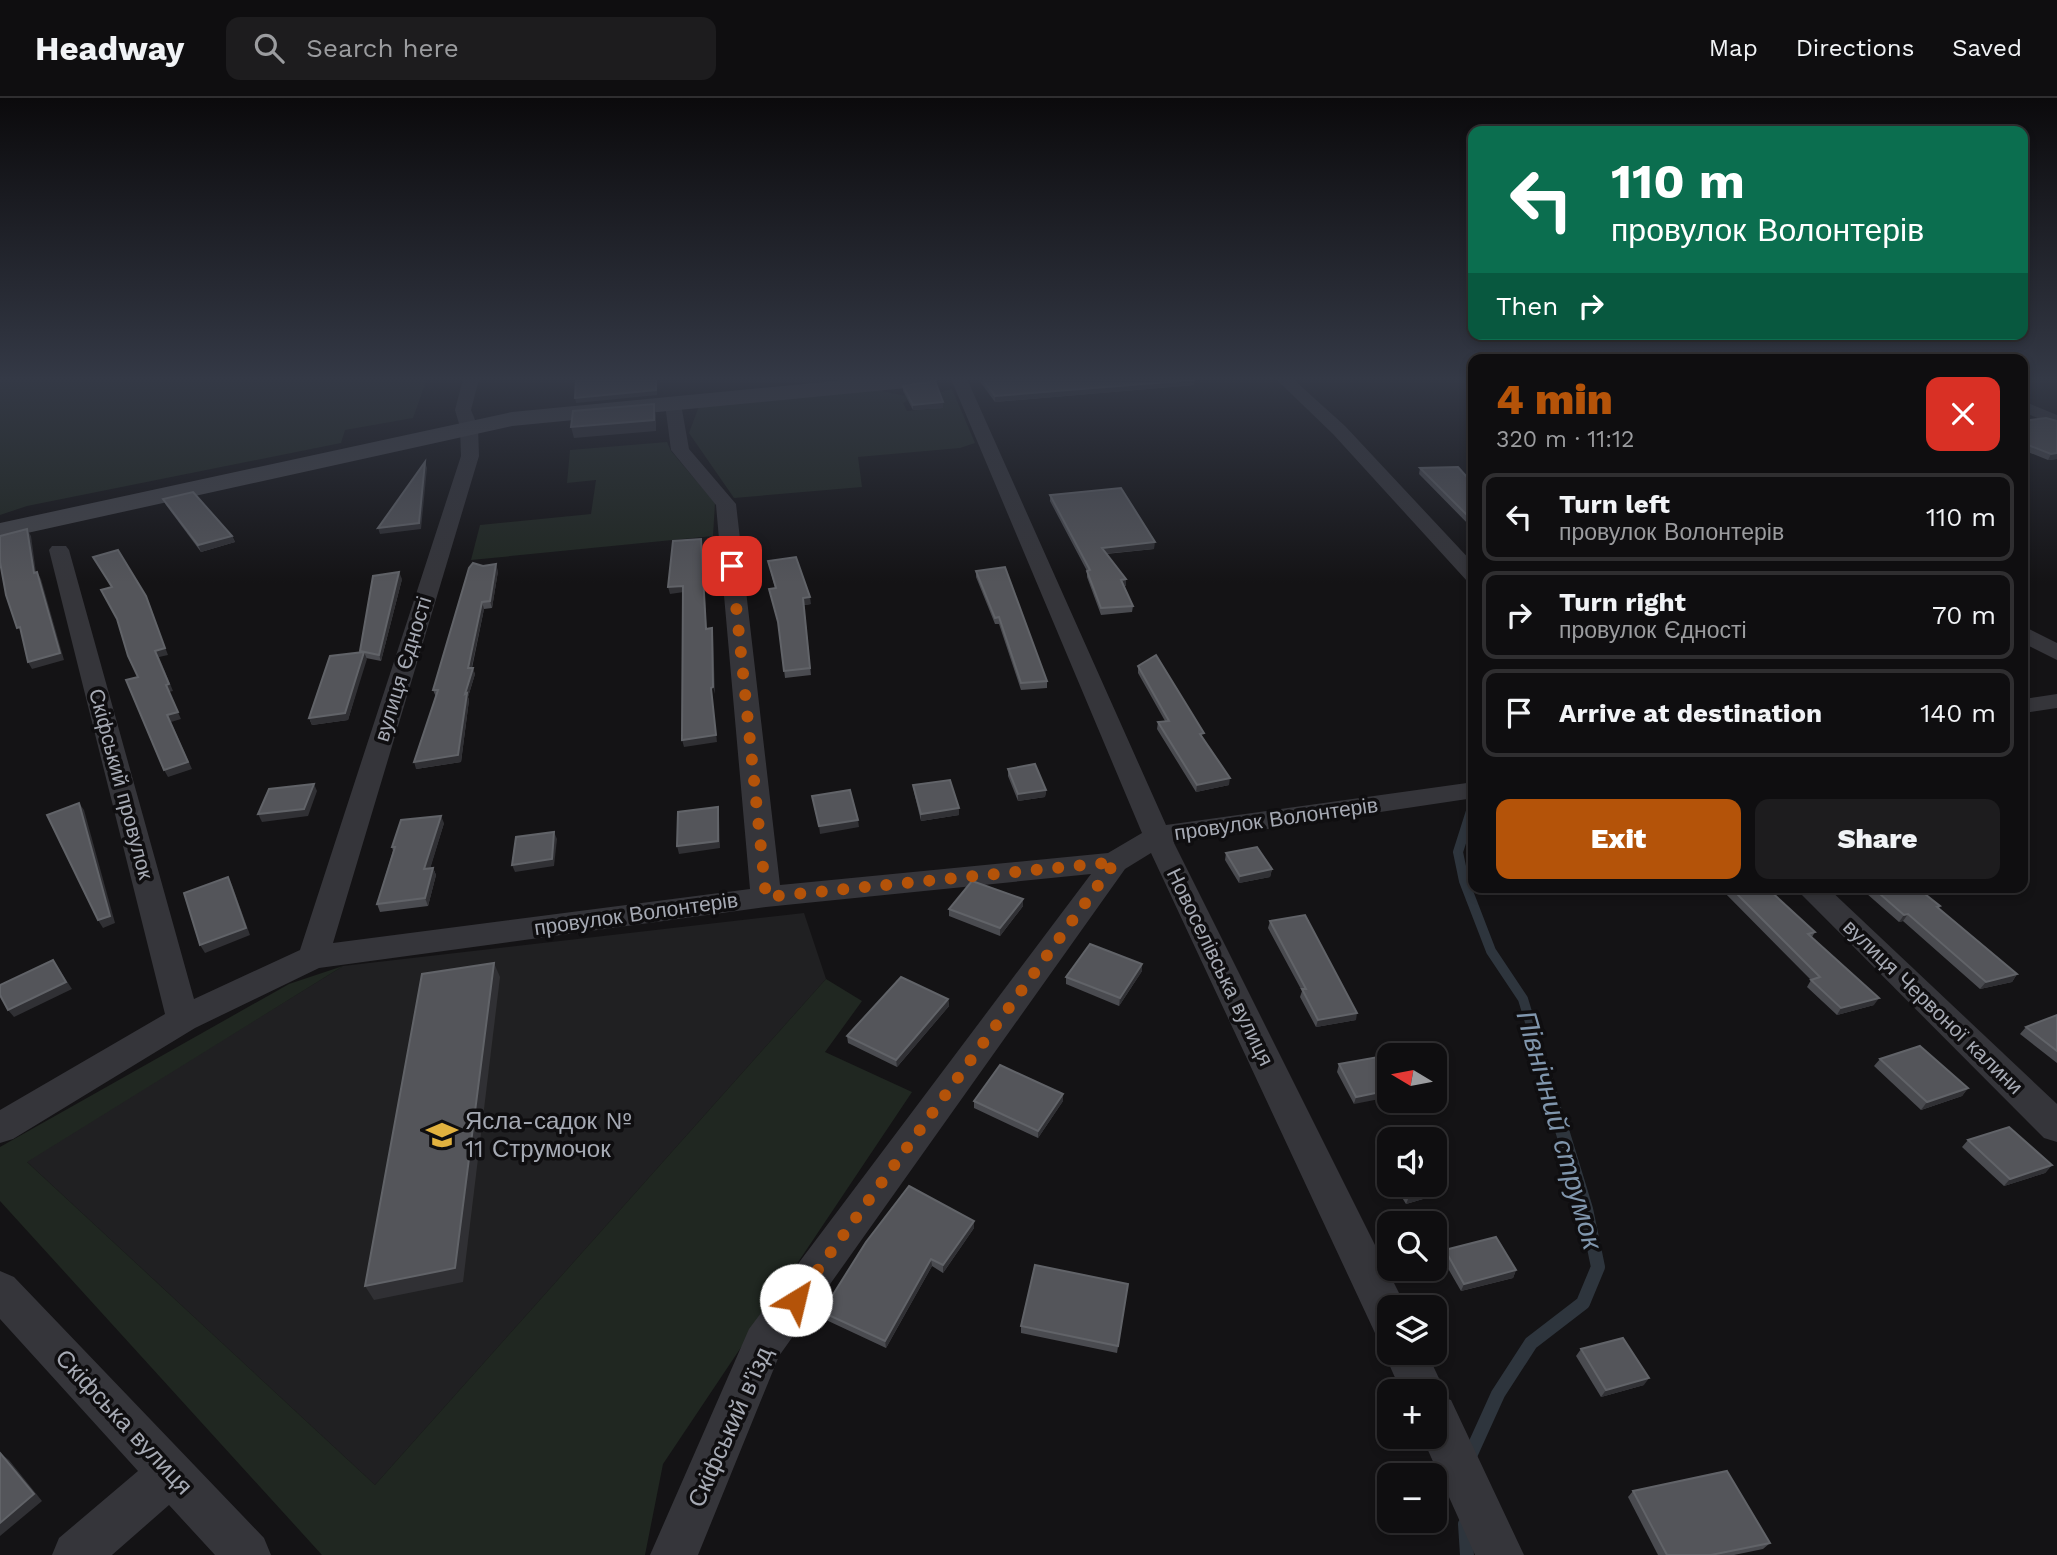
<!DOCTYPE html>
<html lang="en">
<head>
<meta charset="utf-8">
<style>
	:root { --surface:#0f0e10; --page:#1d1c1e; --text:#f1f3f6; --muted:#9b9c9f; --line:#2f2e30; --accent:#b45309 }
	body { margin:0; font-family:"Work Sans",sans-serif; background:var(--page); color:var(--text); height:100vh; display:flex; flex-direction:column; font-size:26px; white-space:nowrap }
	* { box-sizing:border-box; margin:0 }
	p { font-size:23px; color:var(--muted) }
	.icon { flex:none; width:38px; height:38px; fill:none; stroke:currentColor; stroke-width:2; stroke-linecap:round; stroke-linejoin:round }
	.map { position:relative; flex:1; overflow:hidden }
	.details { position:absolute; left:1468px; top:256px; width:560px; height:539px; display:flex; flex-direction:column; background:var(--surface); border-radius:14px; box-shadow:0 4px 10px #0003,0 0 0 2px var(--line) }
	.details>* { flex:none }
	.banner { position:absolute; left:1468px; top:28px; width:560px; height:214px; border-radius:14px; box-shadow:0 4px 10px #0003,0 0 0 2px var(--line); background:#0b6e4f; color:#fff; overflow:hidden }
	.needle { width:46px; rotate:280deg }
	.fabs { position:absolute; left:1377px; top:945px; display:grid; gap:14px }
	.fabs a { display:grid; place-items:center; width:70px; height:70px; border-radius:14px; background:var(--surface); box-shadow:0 4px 10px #0003,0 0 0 2px var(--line); font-size:35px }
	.pin { position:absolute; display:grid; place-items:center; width:60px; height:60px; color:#fff; margin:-30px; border-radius:14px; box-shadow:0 4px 10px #0006 }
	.me { position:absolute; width:77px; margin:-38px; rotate:36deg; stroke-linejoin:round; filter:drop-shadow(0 0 5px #0008) }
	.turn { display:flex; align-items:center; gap:24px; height:147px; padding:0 28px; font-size:32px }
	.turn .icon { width:91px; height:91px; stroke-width:2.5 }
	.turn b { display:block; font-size:49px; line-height:60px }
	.then { display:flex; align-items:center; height:66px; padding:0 28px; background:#0003; gap:14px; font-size:26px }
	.round { display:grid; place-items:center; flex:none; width:74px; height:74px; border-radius:14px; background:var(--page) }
	.summary { display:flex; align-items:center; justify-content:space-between; height:119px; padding:0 28px }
	h1 { font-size:42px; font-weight:800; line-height:52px; color:var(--accent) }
	.button { display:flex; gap:14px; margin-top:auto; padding:14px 28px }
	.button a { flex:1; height:80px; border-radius:14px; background:var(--accent); color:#fff; font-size:28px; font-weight:800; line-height:80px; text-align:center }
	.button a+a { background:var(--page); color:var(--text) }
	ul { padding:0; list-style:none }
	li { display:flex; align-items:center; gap:21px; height:88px; margin:0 14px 10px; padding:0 14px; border:4px solid var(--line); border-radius:14px }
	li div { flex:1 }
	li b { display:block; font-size:26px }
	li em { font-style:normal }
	header { display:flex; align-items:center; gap:42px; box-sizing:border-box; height:98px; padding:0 35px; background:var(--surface); border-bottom:2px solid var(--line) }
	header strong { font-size:33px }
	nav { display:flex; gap:38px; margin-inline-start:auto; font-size:24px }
	.search { width:490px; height:63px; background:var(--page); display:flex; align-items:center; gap:18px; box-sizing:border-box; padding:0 24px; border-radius:14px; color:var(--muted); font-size:26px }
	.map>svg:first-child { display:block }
	.built { fill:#202022 }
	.green { fill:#202721 }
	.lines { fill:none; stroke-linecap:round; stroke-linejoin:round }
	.stream-far2 { stroke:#2e353d; stroke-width:8 }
	.stream-far1 { stroke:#2e353d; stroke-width:10 }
	.stream { stroke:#2e353d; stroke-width:14 }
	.street { fill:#35353a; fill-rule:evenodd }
	.secondary { fill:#434449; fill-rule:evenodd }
	.wall { fill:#4a4b50 }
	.shaded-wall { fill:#303034 }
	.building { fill:#54555a; stroke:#616368; stroke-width:2 }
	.route { stroke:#b45309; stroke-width:12; stroke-dasharray:0 21.6 }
	.labels { text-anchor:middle; stroke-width:7; stroke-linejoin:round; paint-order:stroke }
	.street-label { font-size:21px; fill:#a6aab4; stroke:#0f0e10 }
	.near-poi-label { font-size:24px; fill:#a6aab4; stroke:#0f0e10; text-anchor:start }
	.near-street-label { font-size:24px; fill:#a6aab4; stroke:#0f0e10 }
	.near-water-label { font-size:28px; font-style:italic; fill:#8096ad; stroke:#0f0e10 }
</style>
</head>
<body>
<header>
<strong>Headway</strong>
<div class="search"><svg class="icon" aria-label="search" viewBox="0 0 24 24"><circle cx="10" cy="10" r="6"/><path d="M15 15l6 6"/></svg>Search here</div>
<nav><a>Map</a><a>Directions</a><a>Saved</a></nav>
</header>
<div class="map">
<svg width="2057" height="1457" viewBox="0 0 2057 1457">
	<rect width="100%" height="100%" fill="#141315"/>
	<polygon class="built" points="804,815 826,881 375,1387 26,1063 343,868"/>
	<g class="green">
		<polygon points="0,281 427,281 413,320 345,332 341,345 27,408 0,417"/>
		<polygon points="872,291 906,298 908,302 903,305 907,313 942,310 938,295 952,291 975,345 960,350 858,359 862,389 734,400 689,335 699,308"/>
		<polygon points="667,344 671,353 715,405 713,438 471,462 480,427 591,416 596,382 567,385 570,352"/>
		<polygon points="343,868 27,1064 375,1387 826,881 862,903 825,954 912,994 663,1366 645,1457 322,1457 0,1103 0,1049 289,886"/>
	</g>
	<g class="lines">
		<polyline class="stream-far2" points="1472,711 1474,704"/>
		<polyline class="stream-far1" points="1472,710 1458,754 1464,783 1491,853 1523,901 1563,1033"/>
		<g class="stream">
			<polyline points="1469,1360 1498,1296 1531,1245 1583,1205 1598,1169 1586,1111 1562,1032"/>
			<polyline points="1465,1426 1467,1457"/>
		</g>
		<g class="street">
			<polygon points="463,281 479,281 471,312 478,329 479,358 333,845 750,791 716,407 671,352 665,306 673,301 681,306 689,351 736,406 780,787 1108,755 1142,735 951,281 967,281 1166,727 1474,684 1474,700 1174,745 1406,1209 1390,1209 1390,1240 1375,1235 1151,755 1125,771 779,1258 698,1457 650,1457 749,1231 1091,776 766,809 319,870 195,930 13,1041 0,1045 0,1012 165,916 49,452 52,448 66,448 69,452 194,901 300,852 461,358 460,329 455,312"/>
			<polygon points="1276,281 1293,281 1345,328 1474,466 1474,485 1467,483 1333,336"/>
			<polygon points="2023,303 2057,317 2057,328 2023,314"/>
			<polygon points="2023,528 2057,545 2057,562 2023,545"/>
			<polygon points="2057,596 2057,610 2023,615 2023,601"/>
			<polygon points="1794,789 1827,789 2057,1006 2057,1044 2044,1040"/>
			<polygon points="0,1173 14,1179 264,1440 271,1457 215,1457 169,1407 112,1457 52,1457 59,1440 138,1373 0,1221"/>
			<polygon points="1390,1242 1390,1255 1427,1255 1445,1293 1442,1299 1451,1302 1524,1457 1475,1457 1422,1339 1435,1339 1435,1293 1401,1293 1384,1255"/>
		</g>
		<polygon class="secondary" points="856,281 938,281 935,286 927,288 512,328 0,441 0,425 512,314"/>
	</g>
	<g class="wall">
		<polygon points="978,281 1193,281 1194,287 995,304"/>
		<polygon points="903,288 943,304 943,310 913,312 903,293"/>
		<polygon points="2023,323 2057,361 2048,362 2023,352"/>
		<polygon points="1420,370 1474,387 1474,432 1419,376"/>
		<polygon points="1050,397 1154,451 1106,456 1126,488 1124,488 1133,508 1132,514 1101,517 1087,479 1087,473 1050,403"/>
		<polygon points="163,401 232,438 235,444 201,454 166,407"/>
		<polygon points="768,463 811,506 804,507 811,577 785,580 779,529 769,491 775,490"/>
		<polygon points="498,473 492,510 484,511 472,570 475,576 468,599 469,602 461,664 416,671 436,599 433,592"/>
		<polygon points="976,473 1047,583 1047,590 1021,592 999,526 995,526 976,479"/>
		<polygon points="402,481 381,563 366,560 348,622 312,627 309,620 361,555 360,553"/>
		<polygon points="1138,568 1204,641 1229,687 1196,694 1157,631 1158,624 1165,623 1138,575"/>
		<polygon points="1008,671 1046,692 1045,699 1018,703 1008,678"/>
		<polygon points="913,687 959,717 921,723 914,694"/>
		<polygon points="444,725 430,770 433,770 436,777 428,808 380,814 377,806 393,753 392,749"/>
		<polygon points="1226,755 1272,771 1270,779 1239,785 1225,762"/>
		<polygon points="1719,789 1766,789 1815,834 1812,839 1874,907 1837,917 1807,889 1811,882"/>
		<polygon points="1869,789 1916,789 1940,808 1938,810 2017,876 2012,884 1980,891 1903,823 1899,824 1866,795"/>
		<polygon points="1023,808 1000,838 949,818 949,811"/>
		<polygon points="1270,823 1356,922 1316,929 1300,899 1302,893 1268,830"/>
		<polygon points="1142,866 1142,873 1119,908 1066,886 1066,879"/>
		<polygon points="948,901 949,908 897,969 848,945 847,938"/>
		<polygon points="2057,917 2057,965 2020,936 2026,929"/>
		<polygon points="1378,959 1354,1006 1337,974 1339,966"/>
		<polygon points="1880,961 1968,990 1962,998 1921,1012 1874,968"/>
		<polygon points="974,1003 1063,1003 1038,1040 974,1010"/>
		<polygon points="1968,1042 2052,1067 2045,1075 2004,1088 1962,1049"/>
		<polygon points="1390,1067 1390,1081 1386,1075 1388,1068"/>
		<polygon points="1394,1087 1435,1087 1440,1096 1406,1106"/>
		<polygon points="974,1123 974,1130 943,1175 932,1168 886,1250 824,1221 822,1214"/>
		<polygon points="1445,1152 1516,1172 1513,1180 1461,1193 1442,1160"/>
		<polygon points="1128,1186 1117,1255 1021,1235 1021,1228"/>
		<polygon points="1581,1251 1644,1287 1601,1299 1576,1258"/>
		<polygon points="1633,1393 1770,1445 1763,1451 1734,1457 1658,1457 1628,1399"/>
	</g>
	<g class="shaded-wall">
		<polygon points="656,281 657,281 657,297 576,305 575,300"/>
		<polygon points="1194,282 1194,287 995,304 995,298"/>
		<polygon points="943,304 943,310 913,312 913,307"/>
		<polygon points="654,306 656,317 656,333 574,340 571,329"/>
		<polygon points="2057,355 2057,361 2048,362 2051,356"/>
		<polygon points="425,364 427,370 421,431 380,436 378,430"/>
		<polygon points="27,431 31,438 37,482 34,475"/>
		<polygon points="232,438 235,444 201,454 198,447"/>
		<polygon points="701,441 702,447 707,538 706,531"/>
		<polygon points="1155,444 1154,451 1102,456 1102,450"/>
		<polygon points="496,466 498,473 492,510 490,503"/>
		<polygon points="37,474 41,481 64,562 32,571 28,564"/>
		<polygon points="399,474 402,481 381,563 379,557"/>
		<polygon points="1126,481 1126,488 1121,489 1121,482"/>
		<polygon points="683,488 684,494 670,496 668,489"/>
		<polygon points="146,498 168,557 159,559 173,593 169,594 181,621 171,624 192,671 168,679 164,672 167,617 166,587 155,553"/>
		<polygon points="810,499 811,506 804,507 811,577 803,500"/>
		<polygon points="482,504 484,511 470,577 468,570"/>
		<polygon points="712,530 713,537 715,596 713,589"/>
		<polygon points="364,554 367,561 348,622 312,627 309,620"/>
		<polygon points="473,570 475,576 468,599 469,602 461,664 416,671 414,664 465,596"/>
		<polygon points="711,590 717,644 684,649 682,642"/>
		<polygon points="1230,680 1229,687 1196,694 1197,687"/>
		<polygon points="314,686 317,693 308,718 262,724 258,716"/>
		<polygon points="1046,692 1045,699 1018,703 1018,696"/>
		<polygon points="79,705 84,712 115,825 103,830 98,822"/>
		<polygon points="718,709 719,716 720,750 679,756 677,748"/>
		<polygon points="959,710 959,717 921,723 921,716"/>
		<polygon points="441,718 444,725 428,778 424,771"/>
		<polygon points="858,722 859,729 820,736 819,728"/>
		<polygon points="554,734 557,741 554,768 515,774 512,767"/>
		<polygon points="433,770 436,777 428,808 425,800"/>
		<polygon points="1272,771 1270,779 1239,785 1240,778"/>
		<polygon points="228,779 232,787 250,837 205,855 200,847"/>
		<polygon points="1023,801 1023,808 1000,838 1000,830"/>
		<polygon points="1908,816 1903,823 1899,824 1904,817"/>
		<polygon points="53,862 72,891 14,919 8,912"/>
		<polygon points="494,865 500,879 463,1184 374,1202 365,1188"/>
		<polygon points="1142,866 1142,873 1119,908 1120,900"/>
		<polygon points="2017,876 2012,884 1980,891 1986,884"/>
		<polygon points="1879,900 1874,907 1837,917 1841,910"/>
		<polygon points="948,901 949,908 897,969 896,962"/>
		<polygon points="1357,915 1356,922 1316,929 1318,922"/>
		<polygon points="1968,990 1962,998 1921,1012 1927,1004"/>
		<polygon points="1390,992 1390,999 1354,1006 1356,999"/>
		<polygon points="1063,996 1063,1003 1038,1040 1038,1033"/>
		<polygon points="2052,1067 2045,1075 2004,1088 2010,1081"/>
		<polygon points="1442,1088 1440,1096 1406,1106 1409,1099"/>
		<polygon points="974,1123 974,1130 943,1175 943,1167"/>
		<polygon points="931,1161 932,1168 886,1250 885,1243"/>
		<polygon points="1516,1172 1513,1180 1461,1193 1464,1186"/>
		<polygon points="1649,1280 1644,1287 1601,1299 1606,1292"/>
		<polygon points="0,1355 9,1362 42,1403 0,1438"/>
	</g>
	<g class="building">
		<polygon points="576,281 656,281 656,292 575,300"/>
		<polygon points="982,281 1193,281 1194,282 995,298"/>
		<polygon points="935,283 943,304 913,307 903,288"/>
		<polygon points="654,306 654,322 571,329 573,313"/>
		<polygon points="2046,320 2057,323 2057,355 2051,356 2023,345 2023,323"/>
		<polygon points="425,364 419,425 378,430"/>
		<polygon points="1458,369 1474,387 1474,424 1420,370"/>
		<polygon points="1121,390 1155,444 1102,450 1126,481 1121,482 1133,508 1101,510 1087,473 1090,472 1050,397"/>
		<polygon points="193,394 232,438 198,447 163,401"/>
		<polygon points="27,431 34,475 37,474 60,555 28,564 20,529 17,530 6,497 0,464 0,438"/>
		<polygon points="701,441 706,531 712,530 713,589 711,590 716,637 682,642 683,488 668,489 673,443"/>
		<polygon points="118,452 146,498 165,550 155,553 169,586 166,587 178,614 167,617 188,664 164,672 126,582 138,579 128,558 117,521 101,492 112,489 93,459"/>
		<polygon points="796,459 810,499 803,500 810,570 784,573 778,524 769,491 776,490 768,463"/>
		<polygon points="473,465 483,468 496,466 490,503 482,504 468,570 473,570 465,596 467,595 458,657 414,664 438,592 433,592 469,470"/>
		<polygon points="1005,469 1047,583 1021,585 999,519 995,520 976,473"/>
		<polygon points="399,474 379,557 360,553 373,478"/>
		<polygon points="364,554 345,615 309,620 330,558"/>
		<polygon points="1156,557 1204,635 1200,636 1230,680 1197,687 1158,624 1169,623 1138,568"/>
		<polygon points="1035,666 1046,692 1018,696 1008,671"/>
		<polygon points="950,682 959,710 921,716 913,687"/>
		<polygon points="314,686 304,711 258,716 269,691"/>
		<polygon points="850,692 858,722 819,728 812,698"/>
		<polygon points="79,705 110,818 98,822 47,717"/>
		<polygon points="718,709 718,743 677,748 678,714"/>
		<polygon points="441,718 424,771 433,770 425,800 377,806 395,749 392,749 401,722"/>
		<polygon points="554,734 552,761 512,767 516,739"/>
		<polygon points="1257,749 1272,771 1240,778 1226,755"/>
		<polygon points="228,779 246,830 200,847 184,795"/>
		<polygon points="972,783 1023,801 1000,830 949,811"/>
		<polygon points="1730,789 1766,789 1815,834 1808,836 1879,900 1841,910 1811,882 1820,879"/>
		<polygon points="1872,789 1916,789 1940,808 1937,809 2017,876 1986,884 1908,816 1904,817"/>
		<polygon points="1305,817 1357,915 1318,922 1302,891 1306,891 1270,823"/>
		<polygon points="1090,846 1142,866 1120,900 1066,879"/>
		<polygon points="53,862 66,884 8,912 0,897 0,887"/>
		<polygon points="494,865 455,1170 365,1188 422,876"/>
		<polygon points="901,879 948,901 896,962 847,938"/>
		<polygon points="2057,917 2057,953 2026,929"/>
		<polygon points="1920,948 1968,990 1927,1004 1880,961"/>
		<polygon points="1378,959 1390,980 1390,992 1356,999 1339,966"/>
		<polygon points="1000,967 1063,996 1038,1033 974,1003"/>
		<polygon points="2009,1029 2052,1067 2010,1081 1968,1042"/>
		<polygon points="1435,1077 1442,1088 1409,1099 1401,1087 1435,1087"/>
		<polygon points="909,1088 974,1123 943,1167 931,1161 885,1243 822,1214 866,1144"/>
		<polygon points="1496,1139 1516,1172 1464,1186 1445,1152"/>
		<polygon points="1035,1167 1128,1186 1118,1248 1021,1228"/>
		<polygon points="1623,1240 1649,1280 1606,1292 1581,1251"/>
		<polygon points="0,1355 34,1396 0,1425"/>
		<polygon points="1727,1373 1770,1445 1711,1457 1667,1457 1633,1393"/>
	</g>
	<linearGradient id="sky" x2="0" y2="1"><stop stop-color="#0b0a0c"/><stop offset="0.58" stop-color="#343946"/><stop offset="1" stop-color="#343946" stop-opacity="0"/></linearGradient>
	<rect width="2057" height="485" fill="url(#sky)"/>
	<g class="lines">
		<polyline class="route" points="732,468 766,799 1115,764 796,1202"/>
	</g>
	<defs>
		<symbol id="school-bare" viewBox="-9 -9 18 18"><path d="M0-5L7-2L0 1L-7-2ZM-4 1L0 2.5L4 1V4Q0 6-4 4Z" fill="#e2b23f" stroke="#0f0e10" stroke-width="2.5" paint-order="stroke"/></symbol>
	</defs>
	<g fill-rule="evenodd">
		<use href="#school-bare" x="420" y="1015" width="44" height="44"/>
	</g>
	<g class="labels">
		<g class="street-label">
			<text transform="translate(403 571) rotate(-73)" y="7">вулиця Єдності</text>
			<text transform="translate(121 686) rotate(75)" y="7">Скіфський провулок</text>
			<text transform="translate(1276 721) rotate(-8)" y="7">провулок Волонтерів</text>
			<text transform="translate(636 816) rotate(-8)" y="7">провулок Волонтерів</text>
			<text transform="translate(1220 869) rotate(64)" y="7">Новоселівська вулиця</text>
			<text transform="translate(1933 909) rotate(44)" y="7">вулиця Червоної калини</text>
		</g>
		<g class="near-poi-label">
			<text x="465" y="1031">Ясла-садок №<tspan x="465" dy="28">11 Струмочок</tspan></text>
		</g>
		<g class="near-street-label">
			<text transform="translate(124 1324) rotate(47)" y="8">Скіфська вулиця</text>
			<text transform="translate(730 1329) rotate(-66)" y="8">Скіфський в'їзд</text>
		</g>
		<g class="near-water-label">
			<text transform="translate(1560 1032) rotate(74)" y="10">Північний струмок</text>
		</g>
	</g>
</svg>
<div class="fabs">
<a><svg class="needle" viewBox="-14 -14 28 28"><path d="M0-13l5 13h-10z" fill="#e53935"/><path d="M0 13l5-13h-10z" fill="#9b9c9f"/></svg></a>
<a><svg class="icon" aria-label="sound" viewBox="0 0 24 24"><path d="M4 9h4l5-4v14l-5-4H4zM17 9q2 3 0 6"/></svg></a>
<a><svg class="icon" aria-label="search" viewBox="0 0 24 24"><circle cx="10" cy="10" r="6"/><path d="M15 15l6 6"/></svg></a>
<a><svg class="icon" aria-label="layers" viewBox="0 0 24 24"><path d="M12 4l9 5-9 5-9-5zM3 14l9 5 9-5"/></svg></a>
<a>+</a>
<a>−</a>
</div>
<div class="pin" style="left:732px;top:468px;background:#d93025"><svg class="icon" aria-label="arrive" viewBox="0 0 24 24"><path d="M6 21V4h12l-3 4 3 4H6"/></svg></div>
<svg class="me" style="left:796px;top:1202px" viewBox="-20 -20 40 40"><circle r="19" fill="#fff"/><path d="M0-13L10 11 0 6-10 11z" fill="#b45309"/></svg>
<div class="banner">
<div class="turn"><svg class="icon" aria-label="left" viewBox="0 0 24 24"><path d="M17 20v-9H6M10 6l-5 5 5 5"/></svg><div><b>110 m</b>провулок Волонтерів</div></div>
<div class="then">Then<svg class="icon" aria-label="right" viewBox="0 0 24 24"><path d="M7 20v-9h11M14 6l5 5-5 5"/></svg></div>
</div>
<section class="details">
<div class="summary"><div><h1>4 min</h1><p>320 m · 11:12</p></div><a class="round" style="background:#d93025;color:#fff"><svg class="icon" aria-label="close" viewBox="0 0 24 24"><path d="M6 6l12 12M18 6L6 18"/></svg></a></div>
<ul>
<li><svg class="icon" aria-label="left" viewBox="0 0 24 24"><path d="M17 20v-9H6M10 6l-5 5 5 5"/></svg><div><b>Turn left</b><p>провулок Волонтерів</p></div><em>110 m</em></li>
<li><svg class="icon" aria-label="right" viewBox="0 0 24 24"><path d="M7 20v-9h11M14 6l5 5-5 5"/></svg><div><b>Turn right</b><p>провулок Єдності</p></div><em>70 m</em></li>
<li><svg class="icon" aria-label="arrive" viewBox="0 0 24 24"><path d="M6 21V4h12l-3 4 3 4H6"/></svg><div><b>Arrive at destination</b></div><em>140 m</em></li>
</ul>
<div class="button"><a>Exit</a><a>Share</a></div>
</section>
</div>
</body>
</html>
